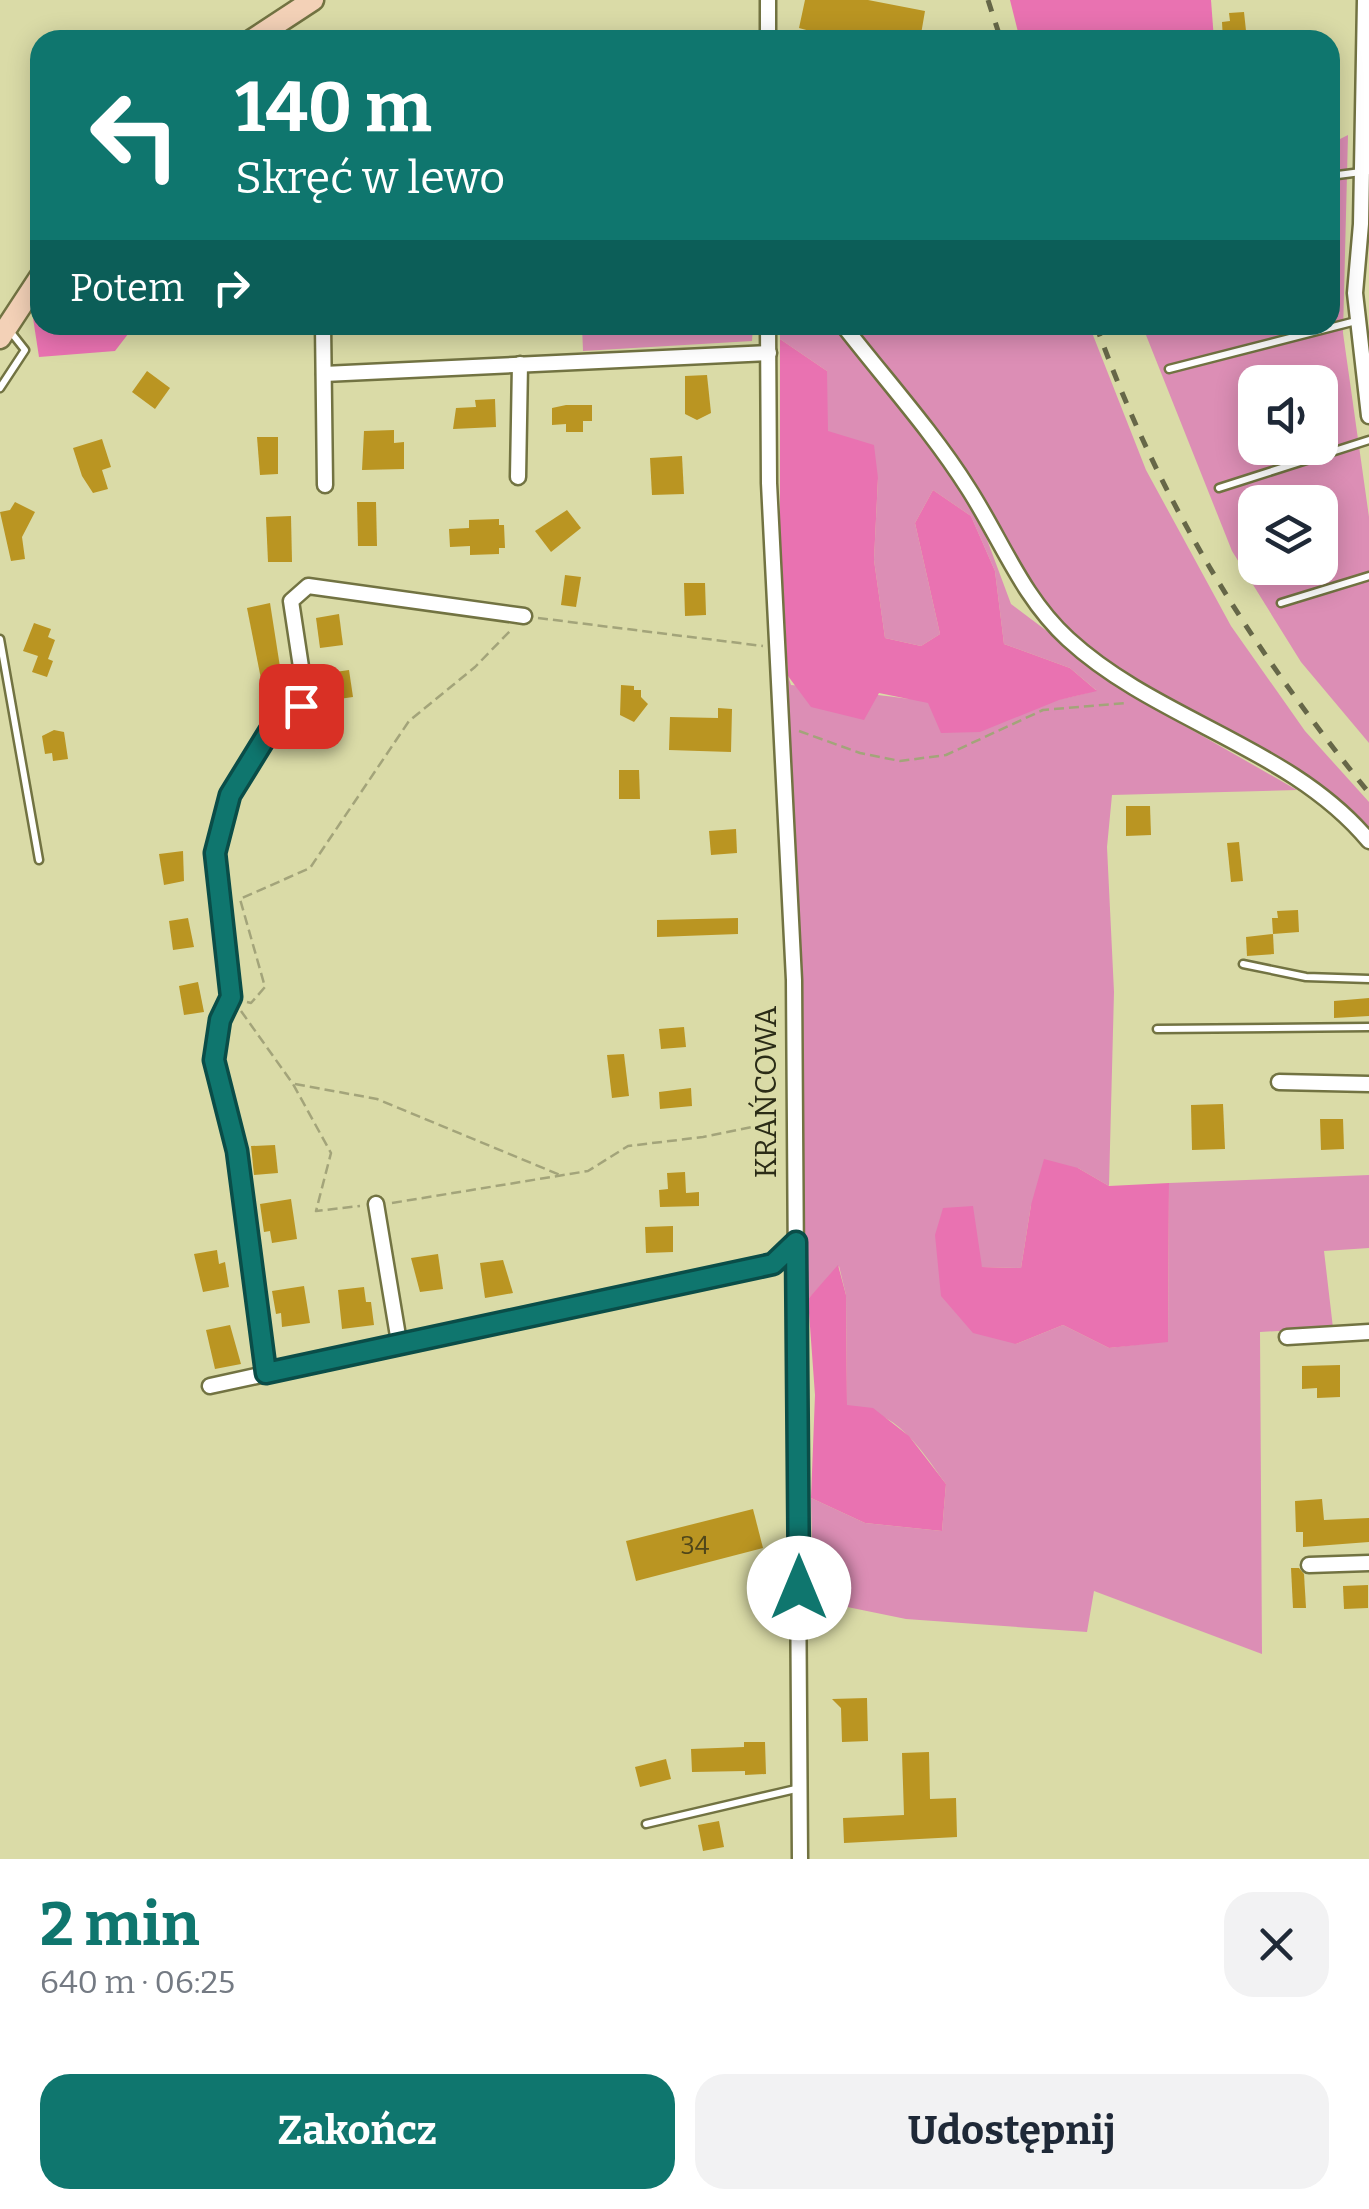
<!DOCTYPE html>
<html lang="pl">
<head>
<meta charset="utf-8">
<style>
	:root { --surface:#fff; --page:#f2f2f3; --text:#1f2937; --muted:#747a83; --accent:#0f766e }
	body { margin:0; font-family:Bitter,serif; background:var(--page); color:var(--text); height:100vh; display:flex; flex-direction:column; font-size:38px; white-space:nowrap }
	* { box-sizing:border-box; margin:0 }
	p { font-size:32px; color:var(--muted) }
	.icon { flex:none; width:55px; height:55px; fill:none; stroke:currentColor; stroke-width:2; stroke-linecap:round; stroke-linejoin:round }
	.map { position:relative; height:1859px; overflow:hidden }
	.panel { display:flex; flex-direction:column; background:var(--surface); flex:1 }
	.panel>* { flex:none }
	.guide { position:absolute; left:30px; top:30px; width:1310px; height:305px; border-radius:30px; box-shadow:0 5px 25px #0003; background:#0f766e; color:#fff; overflow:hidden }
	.buttons { position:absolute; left:1238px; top:365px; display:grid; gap:20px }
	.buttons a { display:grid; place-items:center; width:100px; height:100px; border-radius:20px; background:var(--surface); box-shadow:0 5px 25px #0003; font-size:50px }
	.pin { position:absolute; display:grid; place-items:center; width:85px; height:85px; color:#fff; margin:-42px; border-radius:20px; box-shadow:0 5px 15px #0006 }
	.me { position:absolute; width:110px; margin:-55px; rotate:0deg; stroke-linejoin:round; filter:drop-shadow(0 0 8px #0008) }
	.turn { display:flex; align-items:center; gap:35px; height:210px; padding:0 40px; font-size:45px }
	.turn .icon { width:130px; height:130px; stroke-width:2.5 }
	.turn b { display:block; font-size:70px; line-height:85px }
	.then { display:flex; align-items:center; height:95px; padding:0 40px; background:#0003; gap:20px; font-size:38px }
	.round { display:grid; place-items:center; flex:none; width:105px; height:105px; border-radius:30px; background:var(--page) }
	.summary { display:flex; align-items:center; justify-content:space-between; height:170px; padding:0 40px }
	h1 { font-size:60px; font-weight:700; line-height:75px; color:var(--accent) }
	.button { display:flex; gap:20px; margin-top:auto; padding:20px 40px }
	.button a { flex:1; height:115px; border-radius:30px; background:var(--accent); color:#fff; font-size:40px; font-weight:700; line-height:115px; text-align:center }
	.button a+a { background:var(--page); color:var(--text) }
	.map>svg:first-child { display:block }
	.green { fill:#dc8eb5; fill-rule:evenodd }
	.forest { fill:#e972b1 }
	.building { fill:#ba9522 }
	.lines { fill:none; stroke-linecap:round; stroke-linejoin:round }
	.service-casing { stroke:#727342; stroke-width:11 }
	.minor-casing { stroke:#727342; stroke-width:19 }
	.secondary-casing { stroke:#727342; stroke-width:25 }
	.path { stroke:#a3a47a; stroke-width:2.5; stroke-dasharray:10 5; stroke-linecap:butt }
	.service { stroke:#fff; stroke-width:6 }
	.minor { stroke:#fff; stroke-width:14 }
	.secondary { stroke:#f3d1b7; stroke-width:20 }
	.rail { stroke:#666748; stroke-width:5; stroke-dasharray:12 12; stroke-linecap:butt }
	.route-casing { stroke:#0a4d48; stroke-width:25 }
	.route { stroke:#0f766e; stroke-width:18 }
	.labels { text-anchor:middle; stroke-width:8; stroke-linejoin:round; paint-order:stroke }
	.number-label { font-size:25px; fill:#4f461a }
	.street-label { font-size:30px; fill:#2b2c17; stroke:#dadba7 }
</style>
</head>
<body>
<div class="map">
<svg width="1369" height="1859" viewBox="0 0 1369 1859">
	<rect width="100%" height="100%" fill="#dadba7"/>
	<g class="green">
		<path d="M1348,135L1343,333L1369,517V743L1301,662L1232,551L1142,325H1330V144ZM1255,382H1320V448H1255ZM1255,502H1320V568H1255Z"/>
		<polygon points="582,325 753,325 752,341 583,351"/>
		<path d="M780,325H836L956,480L982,526L1011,604L1136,698L1297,790L1112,795L1107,847L1114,992L1109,1186L1078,1168L1031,1205L1021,1268L982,1267L943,1208L1016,1344L1063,1325L1109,1348L1168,1341L1169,1183L1369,1175V1248L1324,1251L1333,1328L1260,1332L1262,1654L1094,1591L1087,1632L906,1619L813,1600L811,1498L865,1523L942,1531L946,1484C918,1446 898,1411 847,1406L846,1295L839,1266L808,1299L803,1260L788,676L791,685C885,693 1006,721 1096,690L1070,668L1004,644L995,571L971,516L933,490L915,523L940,634L921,646L885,638L874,560L878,478L827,431V371L780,339Z"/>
		<polygon points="852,325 1089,325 1146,470 1231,626 1305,731 1369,802 1369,834 1347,807 1324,789 1140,686 1073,638 1039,604 921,411"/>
	</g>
	<g class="forest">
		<polygon points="1010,0 1211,0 1214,40 1020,40"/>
		<polygon points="40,308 40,325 135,325 115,351 39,357 33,318"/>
		<polygon points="780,339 827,371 828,431 874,445 878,478 874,560 885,638 921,646 940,634 915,523 933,490 971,516 995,571 1004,644 1070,668 1097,691 1059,700 980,732 941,733 928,703 879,693 864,720 811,707 788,676 780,532"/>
		<polygon points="1044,1159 1078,1168 1109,1186 1169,1183 1168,1342 1109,1348 1063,1325 1016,1344 973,1333 941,1296 935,1235 943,1208 973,1206 982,1267 1021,1268 1031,1205"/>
		<polygon points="838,1265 846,1295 847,1405 873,1408 909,1436 946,1484 942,1531 865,1523 811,1498 815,1395 808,1299"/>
	</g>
	<g class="building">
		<polygon points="805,0 868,0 925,11 920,40 809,40 810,31 799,28"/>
		<polygon points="1244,12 1247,40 1223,40 1222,22 1230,21 1229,13"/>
		<polygon points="147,371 170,388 155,409 132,392"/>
		<polygon points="707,375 711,413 697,420 685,414 685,376"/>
		<polygon points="495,399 496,427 453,429 456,408 476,407 475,400"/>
		<polygon points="566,405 592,405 592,421 583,421 583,432 566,432 566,424 552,425 552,408"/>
		<polygon points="394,430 394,443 404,442 404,469 362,470 364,431"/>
		<polygon points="257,437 278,437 278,474 260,475"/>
		<polygon points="102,439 111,467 102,470 108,489 93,493 82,476 73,448"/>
		<polygon points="682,456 684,494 652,495 650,458"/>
		<polygon points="15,502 35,512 22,537 25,559 11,561 0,512 10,510"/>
		<polygon points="357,502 376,502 377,546 358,546"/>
		<polygon points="567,510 581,528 551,552 535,531"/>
		<polygon points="291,516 292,562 268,562 266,517"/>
		<polygon points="499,519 499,525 504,525 505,548 499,548 499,554 470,555 470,546 450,547 449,529 469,528 469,520"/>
		<polygon points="565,575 581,577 576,607 561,605"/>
		<polygon points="684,583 705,583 706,615 685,616"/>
		<polygon points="270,603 283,686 263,689 247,608"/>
		<polygon points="339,614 343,645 320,648 316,618"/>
		<polygon points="34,623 51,629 48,637 55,640 48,659 53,661 47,677 32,672 38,656 23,651"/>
		<polygon points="349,670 353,697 332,700 328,673"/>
		<polygon points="621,685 634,686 634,690 641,690 641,697 648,704 634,722 620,715"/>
		<polygon points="718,708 732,709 731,752 669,750 670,717 718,718"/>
		<polygon points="54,730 64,732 68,759 53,761 52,753 45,754 42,736"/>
		<polygon points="619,770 639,770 640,799 619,799"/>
		<polygon points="1126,806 1150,806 1151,835 1126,836"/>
		<polygon points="736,829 737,853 711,855 709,831"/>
		<polygon points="1239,842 1243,881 1231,882 1227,843"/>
		<polygon points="183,851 184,881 164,885 159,854"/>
		<polygon points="1298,910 1299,932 1273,934 1272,918 1278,918 1277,911"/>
		<polygon points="188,918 194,947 173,950 169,921"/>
		<polygon points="738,918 738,934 657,937 657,920"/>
		<polygon points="1273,934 1274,954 1247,956 1246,937"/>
		<polygon points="198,982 204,1012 184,1015 179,986"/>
		<polygon points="1369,998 1369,1016 1334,1018 1334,1001"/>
		<polygon points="684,1027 686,1047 661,1049 659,1029"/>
		<polygon points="624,1054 629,1096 612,1098 607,1055"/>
		<polygon points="691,1088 692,1106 660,1109 659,1092"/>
		<polygon points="1223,1104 1225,1149 1192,1150 1191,1105"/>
		<polygon points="1320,1119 1343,1119 1344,1149 1321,1150"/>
		<polygon points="275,1145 278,1173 254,1175 251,1146"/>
		<polygon points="685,1172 686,1193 699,1192 699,1206 660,1207 659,1190 668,1189 667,1173"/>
		<polygon points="291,1199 297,1239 272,1243 270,1231 264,1232 260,1204"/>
		<polygon points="673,1226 673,1252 646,1253 645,1227"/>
		<polygon points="217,1250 219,1264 225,1262 229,1287 203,1292 194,1254"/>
		<polygon points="438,1254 443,1289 420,1292 411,1258"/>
		<polygon points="503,1260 513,1293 485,1298 480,1263"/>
		<polygon points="304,1286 310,1323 282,1327 281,1313 276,1314 272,1291"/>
		<polygon points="364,1287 366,1302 371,1302 374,1325 342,1329 338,1290"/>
		<polygon points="230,1325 241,1364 215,1369 206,1330"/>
		<polygon points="1340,1365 1340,1397 1317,1398 1317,1388 1302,1389 1302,1366"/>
		<polygon points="1322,1499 1324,1520 1369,1518 1369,1542 1303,1547 1303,1532 1296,1532 1295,1501"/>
		<polygon points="753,1509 763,1548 636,1581 626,1541"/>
		<polygon points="1291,1568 1299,1568 1304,1574 1306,1608 1293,1608"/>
		<polygon points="1368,1585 1368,1608 1344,1609 1343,1586"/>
		<polygon points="867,1698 868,1741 842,1742 841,1708 832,1699"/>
		<polygon points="744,1742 765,1742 766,1774 745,1775 745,1771 692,1772 691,1749 744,1747"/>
		<polygon points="929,1752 930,1799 956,1798 957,1837 844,1843 843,1818 904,1815 902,1753"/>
		<polygon points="666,1759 671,1779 640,1787 635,1767"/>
		<polygon points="719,1821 724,1847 703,1851 698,1825"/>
	</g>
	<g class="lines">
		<defs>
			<g id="service">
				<polyline points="1330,176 1369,171"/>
				<polyline points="1169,369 1356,321"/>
				<polyline points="0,388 25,350 10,331"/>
				<polyline points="1219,488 1369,440"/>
				<polyline points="1281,603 1369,576"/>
				<polyline points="0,639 39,860"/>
				<polyline points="1243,964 1306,977 1369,979"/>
				<polyline points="1157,1029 1369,1027"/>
				<polyline points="646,1824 800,1788"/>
			</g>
			<g id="minor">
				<polyline points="1365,0 1361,224 1355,293 1369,416"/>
				<polyline points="768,40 768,0"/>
				<polyline points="323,325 325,485"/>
				<polyline points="768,325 769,483 794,980 800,1859"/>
				<path d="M843,325C884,378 932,431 968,488C1001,539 1022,597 1068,639C1157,721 1291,747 1369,841"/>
				<polyline points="324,374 769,353"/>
				<polyline points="518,477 520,364"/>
				<polyline points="1279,1082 1369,1084"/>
				<polyline points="376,1204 399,1342"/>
				<polyline points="1287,1337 1369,1332"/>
				<polyline points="265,1373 237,1151 215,1060 220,1020 231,997 215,853 229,795 272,727 306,700 291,601 308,586 524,616"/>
				<polyline points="210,1386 773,1264 796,1243"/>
				<polyline points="1309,1565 1369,1563"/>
			</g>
			<g id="secondary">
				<polyline points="252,40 313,0"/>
				<polyline points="0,338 40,277"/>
			</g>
		</defs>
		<use href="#service" class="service-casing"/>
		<use href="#minor" class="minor-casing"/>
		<use href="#secondary" class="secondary-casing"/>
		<g class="path">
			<polyline points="538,618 763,646"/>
			<polyline points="799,731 860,753 900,761 946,755 1043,710 1126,703"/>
			<polyline points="247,1002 251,1003 265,987 240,899 310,868 409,721 475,667 511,630"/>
			<polyline points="241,1011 293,1084 331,1153 316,1211 360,1206"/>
			<polyline points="295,1084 377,1099 560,1175"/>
			<polyline points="392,1203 588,1171 628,1146 703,1137 777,1122"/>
		</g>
		<use href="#service" class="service"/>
		<use href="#minor" class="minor"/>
		<use href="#secondary" class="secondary"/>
		<g class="rail">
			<polyline points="988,0 1001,40"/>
			<path d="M1096,325C1160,504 1250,646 1369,793"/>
		</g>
	</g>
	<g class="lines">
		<defs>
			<polyline id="route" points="301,706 272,727 230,795 215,853 231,997 220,1020 214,1060 237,1151 266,1373 773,1264 796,1242 799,1588"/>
		</defs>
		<use href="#route" class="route-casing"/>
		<use href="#route" class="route"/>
	</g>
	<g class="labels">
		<g class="number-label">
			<text x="695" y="1554">34</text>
		</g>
		<g class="street-label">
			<text transform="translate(766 1092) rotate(-90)" y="10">KRAŃCOWA</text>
		</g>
	</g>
</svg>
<div class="buttons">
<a><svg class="icon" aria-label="sound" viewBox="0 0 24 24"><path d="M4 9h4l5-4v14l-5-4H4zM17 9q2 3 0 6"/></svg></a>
<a><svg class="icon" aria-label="layers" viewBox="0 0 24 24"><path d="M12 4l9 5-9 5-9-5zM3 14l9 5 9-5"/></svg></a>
</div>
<div class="pin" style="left:301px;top:706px;background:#d93025"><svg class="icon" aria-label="arrive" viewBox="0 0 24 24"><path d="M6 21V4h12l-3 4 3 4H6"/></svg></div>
<svg class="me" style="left:799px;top:1588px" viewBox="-20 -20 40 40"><circle r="19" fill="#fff"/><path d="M0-13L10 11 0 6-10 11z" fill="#0f766e"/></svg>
<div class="guide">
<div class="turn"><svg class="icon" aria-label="left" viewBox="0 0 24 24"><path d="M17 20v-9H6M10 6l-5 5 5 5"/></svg><div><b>140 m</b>Skręć w lewo</div></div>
<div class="then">Potem<svg class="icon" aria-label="right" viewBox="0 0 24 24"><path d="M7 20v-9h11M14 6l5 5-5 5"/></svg></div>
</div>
</div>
<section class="panel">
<div class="summary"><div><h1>2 min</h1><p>640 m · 06:25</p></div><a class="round"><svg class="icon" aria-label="close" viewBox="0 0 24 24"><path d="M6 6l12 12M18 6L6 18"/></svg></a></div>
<div class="button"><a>Zakończ</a><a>Udostępnij</a></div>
</section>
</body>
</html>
